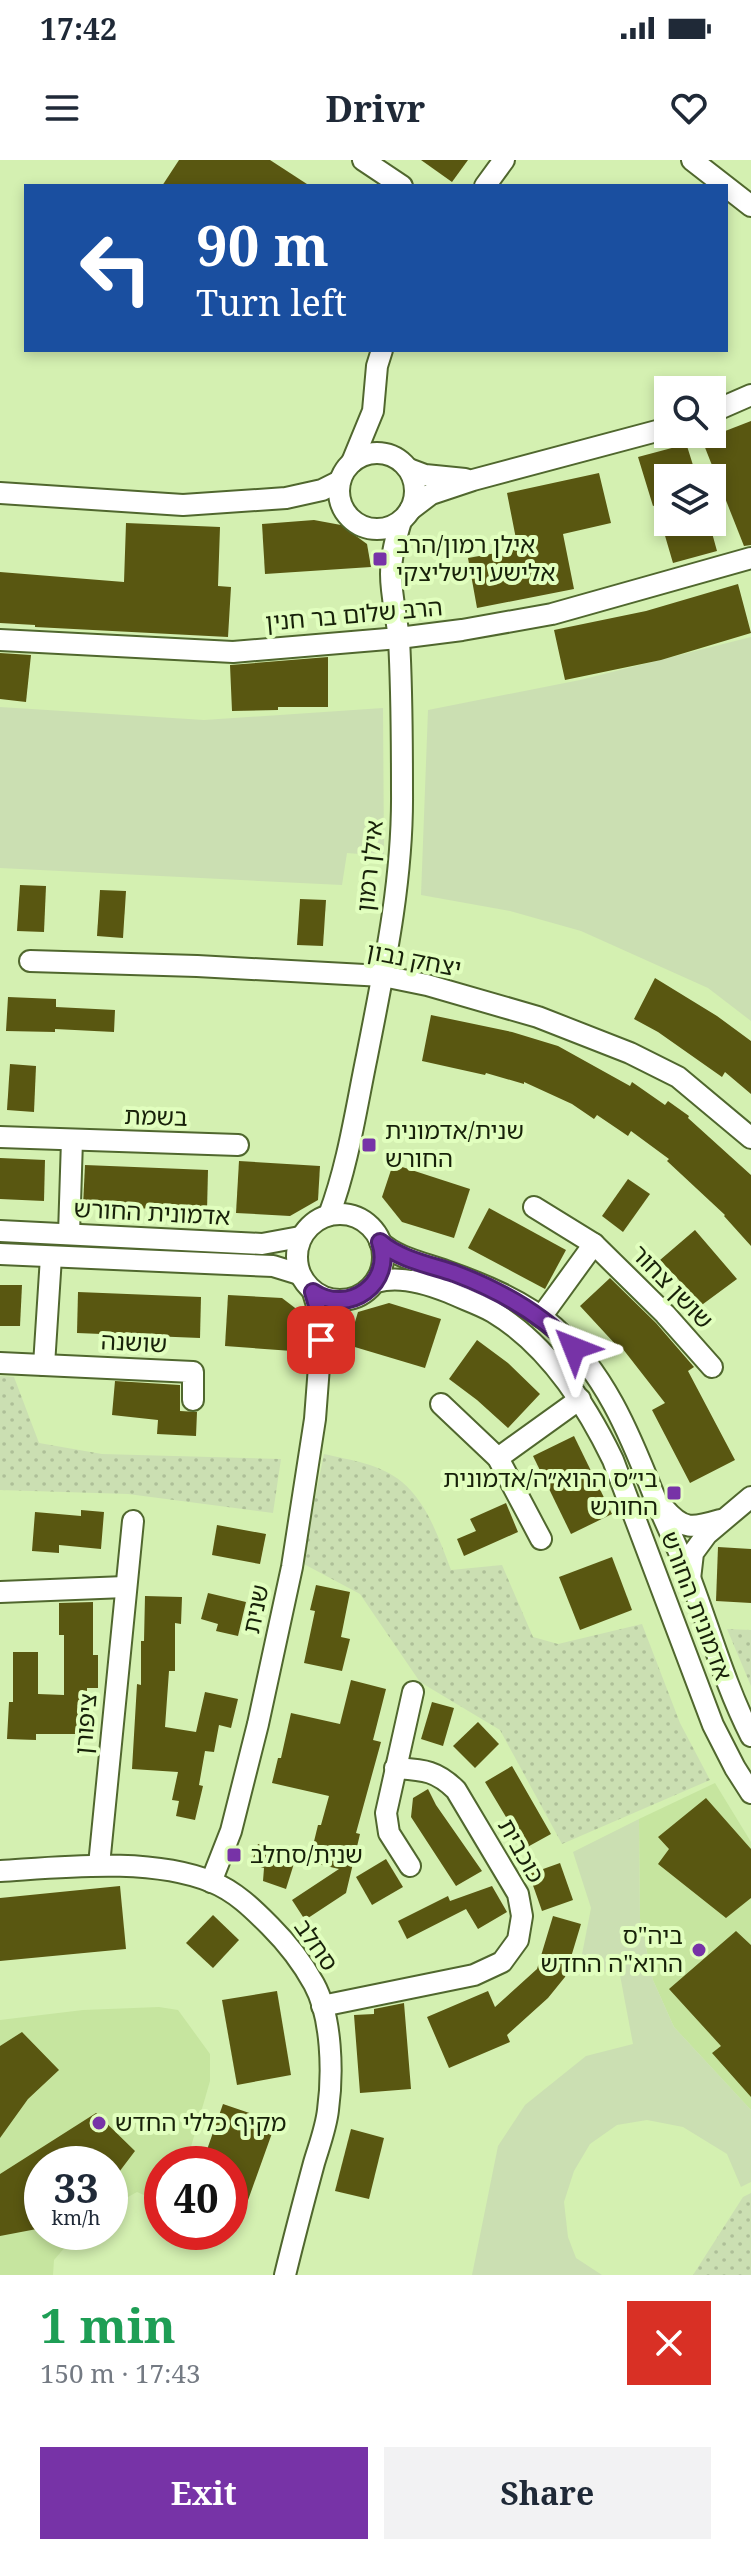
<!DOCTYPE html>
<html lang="en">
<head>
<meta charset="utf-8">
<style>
	:root { --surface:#fff; --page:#f2f2f3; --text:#1f2937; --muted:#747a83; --accent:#7733a7 }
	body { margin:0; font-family:"Noto Serif","Noto Sans Hebrew",serif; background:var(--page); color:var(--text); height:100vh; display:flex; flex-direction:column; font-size:30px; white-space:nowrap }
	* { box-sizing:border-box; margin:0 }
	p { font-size:26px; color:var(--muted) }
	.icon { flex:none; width:44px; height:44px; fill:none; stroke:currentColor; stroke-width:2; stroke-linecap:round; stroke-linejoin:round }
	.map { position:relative; height:2115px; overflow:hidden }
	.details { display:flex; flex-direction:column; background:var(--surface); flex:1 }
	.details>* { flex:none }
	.top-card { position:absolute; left:24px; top:24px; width:704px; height:168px; border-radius:0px; box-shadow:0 4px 12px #0003; background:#1a4fa0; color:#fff; overflow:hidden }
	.controls { position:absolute; left:654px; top:216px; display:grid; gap:16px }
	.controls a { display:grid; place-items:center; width:72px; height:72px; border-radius:0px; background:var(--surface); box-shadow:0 4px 12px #0003; font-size:40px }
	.speed { position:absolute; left:24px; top:1986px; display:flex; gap:16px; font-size:40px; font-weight:700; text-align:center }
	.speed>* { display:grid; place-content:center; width:104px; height:104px; border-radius:50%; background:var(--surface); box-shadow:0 4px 12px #0003; line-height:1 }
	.speed small { font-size:20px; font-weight:400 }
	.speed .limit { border:12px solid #d22; background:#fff; color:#111 }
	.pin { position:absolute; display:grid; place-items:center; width:68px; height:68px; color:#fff; margin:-34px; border-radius:16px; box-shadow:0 4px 12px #0006 }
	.me { position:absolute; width:88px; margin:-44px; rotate:315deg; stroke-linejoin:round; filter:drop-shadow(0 0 6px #0008) }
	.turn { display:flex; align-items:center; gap:28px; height:168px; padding:0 40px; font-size:36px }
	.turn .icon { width:104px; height:104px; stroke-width:2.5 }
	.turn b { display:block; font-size:56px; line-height:68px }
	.round { display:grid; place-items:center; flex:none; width:84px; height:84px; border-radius:0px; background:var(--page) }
	.overview { display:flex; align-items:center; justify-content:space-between; height:136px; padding:0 40px }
	h1 { font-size:48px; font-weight:700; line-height:60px; color:#1e9e55 }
	.primary-button { display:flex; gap:16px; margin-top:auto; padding:16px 40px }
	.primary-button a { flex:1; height:92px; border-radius:0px; background:var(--accent); color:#fff; font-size:32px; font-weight:700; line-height:92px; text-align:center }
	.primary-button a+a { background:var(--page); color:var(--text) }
	.status { display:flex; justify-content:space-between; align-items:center; height:56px; padding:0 40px; background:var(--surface); direction:ltr }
	.status svg { height:22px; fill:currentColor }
	header { display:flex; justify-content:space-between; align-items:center; height:104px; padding:0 40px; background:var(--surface); font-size:36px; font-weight:700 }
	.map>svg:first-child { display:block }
	.built { fill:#c6e59f }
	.grass { fill:#cbdfb2 }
	.park { fill:url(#park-dots) }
	.building { fill:#595711 }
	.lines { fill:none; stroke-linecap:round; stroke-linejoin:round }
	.minor-casing { stroke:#50672e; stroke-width:24 }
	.minor { stroke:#fff; stroke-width:20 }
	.route-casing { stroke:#4d216d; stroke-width:20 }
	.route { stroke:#7733a7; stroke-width:14 }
	.poi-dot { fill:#7733a7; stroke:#e1febe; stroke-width:3 }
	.labels { text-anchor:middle; stroke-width:8; stroke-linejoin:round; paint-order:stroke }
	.poi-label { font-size:24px; fill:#172109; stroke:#e1febe; text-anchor:start }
	.street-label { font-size:24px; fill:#172109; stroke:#e1febe }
</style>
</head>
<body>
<div class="status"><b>17:42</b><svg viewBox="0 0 49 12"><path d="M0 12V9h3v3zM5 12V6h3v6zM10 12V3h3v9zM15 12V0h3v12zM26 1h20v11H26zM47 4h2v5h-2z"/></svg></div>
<header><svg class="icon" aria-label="menu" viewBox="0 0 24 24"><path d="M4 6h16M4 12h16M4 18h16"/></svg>Drivr<svg class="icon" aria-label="heart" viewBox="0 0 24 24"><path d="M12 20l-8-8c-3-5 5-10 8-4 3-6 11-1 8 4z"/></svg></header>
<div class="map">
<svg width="751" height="2115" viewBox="0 0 751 2115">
	<defs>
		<pattern id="park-dots" width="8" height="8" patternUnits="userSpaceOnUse" patternTransform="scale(2)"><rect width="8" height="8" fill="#cbdfb2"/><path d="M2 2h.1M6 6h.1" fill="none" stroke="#aebf98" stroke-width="1.8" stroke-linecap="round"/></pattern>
	</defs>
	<rect width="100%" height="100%" fill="#d4f0b1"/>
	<g class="built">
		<polygon points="715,1623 751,1682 751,1950 674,1867 653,1820 640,1759 639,1659"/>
		<polygon points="159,1847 178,1850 210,1894 210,1921 186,2004 162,2004 162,2043 137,2032 110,2047 110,2004 42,2004 42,2072 78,2072 54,2100 53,2115 0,2115 0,1860 83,1850"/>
	</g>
	<g class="grass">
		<polygon points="751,477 751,861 708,828 581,771 510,751 421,735 428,550 580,520"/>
		<polygon points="0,547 204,560 383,548 384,696 347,693 342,725 0,708"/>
		<polygon points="639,1659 640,1759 653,1820 674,1867 751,1950 751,2022 741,2027 727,1994 683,1967 647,1960 617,1965 590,1984 574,2011 564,2042 568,2077 576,2098 602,2115 472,2115 498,1986 525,1945 586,1896 633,1884 619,1810 578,1815 591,1748 573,1692"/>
	</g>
	<g class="park">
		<polygon points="0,1216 14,1217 39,1283 102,1294 281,1299 273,1353 128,1334 0,1330"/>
		<path d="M324,1294C350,1300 381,1304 402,1322C428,1344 439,1379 451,1410L502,1405L533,1477L558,1484L642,1464L680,1563L710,1620L562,1684L500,1570L420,1522L360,1434L302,1403Z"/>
		<polygon points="727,1469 751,1470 751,1526"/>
		<polygon points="751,2033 751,2115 693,2115 743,2037"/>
	</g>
	<g class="building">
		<polygon points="179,0 270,0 310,26 162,26"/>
		<polygon points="421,0 468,0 452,22"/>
		<polygon points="751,261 751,385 744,386 702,280"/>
		<polygon points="683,285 684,287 687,286 697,318 668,318 668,362 709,362 717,391 673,403 656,345 653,346 638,297"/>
		<polygon points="599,313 611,363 563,374 574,429 477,448 468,398 518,389 507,333"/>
		<polygon points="314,360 341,365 367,384 371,407 265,414 262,364"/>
		<polygon points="126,363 220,367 218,426 231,427 228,477 35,467 35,465 0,463 0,412 124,422"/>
		<polygon points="738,424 751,473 661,500 565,520 554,470 646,451"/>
		<polygon points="0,493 31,495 26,542 0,539"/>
		<polygon points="328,497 328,547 278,547 278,550 232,551 230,505"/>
		<polygon points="20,725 46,726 44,772 17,771"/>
		<polygon points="100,730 126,731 123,778 97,776"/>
		<polygon points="300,739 326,740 323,786 297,785"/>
		<polygon points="655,818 717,856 751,881 751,934 725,912 722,917 658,872 634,859"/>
		<polygon points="8,837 56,839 56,847 115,850 114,872 55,869 55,872 6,871"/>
		<polygon points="431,855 512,872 558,886 630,926 632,922 665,945 668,941 689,956 688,958 751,1015 751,1086 724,1056 725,1055 667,1001 669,999 631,971 628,976 597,955 594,959 572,944 524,922 524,924 486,913 485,915 422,901"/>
		<polygon points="10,904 36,906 34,952 7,950"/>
		<polygon points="0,998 45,1000 44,1041 0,1039"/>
		<polygon points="239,1001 320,1006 318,1040 290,1056 236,1053"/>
		<polygon points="393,1004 470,1029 454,1078 402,1062 382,1037"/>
		<polygon points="85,1005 208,1010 207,1051 83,1046"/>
		<polygon points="628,1019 650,1034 623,1072 602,1056"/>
		<polygon points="489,1048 566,1090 545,1129 468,1088"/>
		<polygon points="695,1070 737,1119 699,1147 678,1119 660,1100"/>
		<polygon points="610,1118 656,1163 694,1207 688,1211 735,1300 690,1323 652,1250 665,1243 619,1184 617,1186 580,1146"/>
		<polygon points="0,1125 22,1125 20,1166 0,1166"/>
		<polygon points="78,1132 201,1137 200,1178 77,1173"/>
		<polygon points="228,1135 282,1138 307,1157 306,1192 225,1186"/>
		<polygon points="389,1143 441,1159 425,1208 348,1185 358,1152"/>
		<polygon points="477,1180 508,1203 540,1234 508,1268 477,1240 449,1219"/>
		<polygon points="115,1221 180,1225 180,1251 197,1252 196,1276 157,1274 158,1260 112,1255"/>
		<polygon points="574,1276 612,1354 571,1374 533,1296"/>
		<polygon points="506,1343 518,1372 464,1396 457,1379 476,1371 470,1359"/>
		<polygon points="81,1350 104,1352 101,1389 59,1385 59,1393 32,1391 35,1352 81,1356"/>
		<polygon points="217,1365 266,1374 260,1404 212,1395"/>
		<polygon points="718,1387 751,1389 751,1443 716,1441"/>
		<polygon points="612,1397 632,1450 580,1470 559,1417"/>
		<polygon points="316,1425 350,1432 341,1477 350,1479 342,1511 304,1503 315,1451 310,1450"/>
		<polygon points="208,1433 246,1442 238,1476 216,1471 218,1464 201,1459"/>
		<polygon points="145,1436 182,1437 181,1464 175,1463 175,1511 169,1511 165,1567 196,1572 205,1532 238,1539 231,1568 219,1565 214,1592 205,1591 199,1625 203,1626 195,1660 176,1656 179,1641 172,1640 178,1612 132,1609 137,1524 141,1525 141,1481 144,1481"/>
		<polygon points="93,1442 93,1495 98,1495 98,1528 87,1528 87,1574 36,1574 36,1580 7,1579 9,1542 13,1542 13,1492 38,1492 38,1534 64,1535 64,1475 59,1475 59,1443"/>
		<polygon points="351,1520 386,1529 373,1580 381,1582 356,1673 360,1674 346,1733 305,1760 292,1740 339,1709 309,1702 318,1665 321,1665 329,1636 272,1623 278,1598 281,1598 291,1553 340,1564"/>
		<polygon points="432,1542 454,1548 443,1586 421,1579"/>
		<polygon points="478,1562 499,1584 475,1608 453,1586"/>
		<polygon points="512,1606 551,1674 522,1690 507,1663 509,1662 485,1622"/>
		<polygon points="428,1629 436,1645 482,1711 456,1726 411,1657 413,1638"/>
		<polygon points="706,1638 751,1689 751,1738 726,1758 658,1704 669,1689 658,1677"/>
		<polygon points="258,1684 296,1697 286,1729 263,1721 264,1708 251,1704"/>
		<polygon points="386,1699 403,1727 372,1745 356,1717"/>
		<polygon points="560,1703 573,1740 542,1751 529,1714"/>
		<polygon points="120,1726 126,1789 0,1801 0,1738"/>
		<polygon points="492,1726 507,1752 478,1769 466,1749 407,1779 398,1761 448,1736 450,1741"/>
		<polygon points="213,1755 239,1780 213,1808 186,1783"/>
		<polygon points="553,1756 581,1764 565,1817 548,1838 507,1875 510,1882 449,1908 427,1857 488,1831 495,1847 537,1809"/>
		<polygon points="736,1771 751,1785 751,1937 712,1893 721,1886 669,1829"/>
		<polygon points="277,1831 291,1915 237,1925 222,1840"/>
		<polygon points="404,1843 411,1929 360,1933 354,1855 374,1854 374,1849"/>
		<polygon points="22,1872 59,1910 28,1939 0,1978 0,1886"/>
		<polygon points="223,1944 276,1962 247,2043 230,2037 230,2004 202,2004"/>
		<polygon points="96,1953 135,1991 110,2024 110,2004 42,2004 42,2068 0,2076 0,2014"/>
		<polygon points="351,1969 384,1978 369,2039 335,2031"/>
	</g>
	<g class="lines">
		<defs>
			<g id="minor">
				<polyline points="363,0 402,26"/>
				<polyline points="692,0 751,46"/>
				<polyline points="485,26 504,0"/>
				<polyline points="712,252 751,235"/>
				<circle cx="377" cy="331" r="38"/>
				<polyline points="352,302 373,251 377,206 382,190"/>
				<polyline points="409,309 425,315 465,319"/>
				<polyline points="0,333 183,345 286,338 322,330 340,321"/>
				<polyline points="410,350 431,334 473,320 668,268"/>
				<polyline points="0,480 233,492 399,478 462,470 552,454 751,398"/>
				<polyline points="30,801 197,806 383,816 427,825 538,857 630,893 678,917 751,978"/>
				<polyline points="0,977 238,985"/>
				<polyline points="534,1047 594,1084 665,1154 712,1207"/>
				<circle cx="340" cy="1097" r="43"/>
				<path d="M329,1055C348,1005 356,949 367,896C384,809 403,721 402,632C402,582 402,531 399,480C397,458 391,436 391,414C391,395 396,378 401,361"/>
				<polyline points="0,1071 262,1084 300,1077"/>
				<polyline points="69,1074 72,980"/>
				<path d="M380,1082C397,1098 424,1103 446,1111C483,1124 524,1141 554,1167C604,1212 629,1272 653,1333C665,1363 680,1392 692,1423C711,1474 726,1527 751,1576"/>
				<polyline points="0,1094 273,1106 299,1114"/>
				<path d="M376,1122C399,1115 426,1123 448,1132C463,1139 479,1144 493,1152C548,1185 586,1244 613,1300L713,1565L735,1608L751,1633"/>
				<polyline points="541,1157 594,1084"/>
				<polyline points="0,1203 193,1212 193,1240"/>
				<polyline points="44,1205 51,1097"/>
				<polyline points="441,1244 498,1298 541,1379"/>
				<polyline points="498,1298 580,1239"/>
				<path d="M664,1348C684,1371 693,1368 720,1360"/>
				<polyline points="690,1419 693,1393 707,1374 751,1337"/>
				<polyline points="0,1432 125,1427"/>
				<polyline points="99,1705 133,1361"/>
				<polyline points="410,1706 389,1673 386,1653 413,1532"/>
				<path d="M0,1711C64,1707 151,1697 212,1722C235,1731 253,1749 270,1766C287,1783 302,1802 314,1824C332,1857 333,1913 328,1950C326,1968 319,1986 314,2003C304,2040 294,2078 285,2115"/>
				<polyline points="211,1722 231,1671 258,1564 292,1407 315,1259 321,1180 321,1159 313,1132"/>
				<path d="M322,1846L474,1815L502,1802L518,1780L522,1756L518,1734L456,1630C436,1610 423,1610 395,1608"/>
			</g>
		</defs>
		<use href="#minor" class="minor-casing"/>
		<use href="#minor" class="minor"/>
	</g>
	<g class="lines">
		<defs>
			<path id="route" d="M321,1180V1159L313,1132C349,1156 394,1123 380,1082C399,1099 430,1105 454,1113C499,1130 541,1153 574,1188"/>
		</defs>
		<use href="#route" class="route-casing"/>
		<use href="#route" class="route"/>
	</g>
	<g class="poi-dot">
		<rect x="372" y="391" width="16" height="16" rx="4"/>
		<rect x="361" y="977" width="16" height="16" rx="4"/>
		<rect x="666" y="1325" width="16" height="16" rx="4"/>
		<rect x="226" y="1687" width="16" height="16" rx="4"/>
		<circle cx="699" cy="1790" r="8"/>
		<circle cx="99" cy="1963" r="8"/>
	</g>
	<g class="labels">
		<g class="poi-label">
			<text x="396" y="393">אילן רמון/הרב<tspan x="396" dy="28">אלישע וישליצקי</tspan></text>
			<text x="385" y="979">שנית/אדמונית<tspan x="385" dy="28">החורש</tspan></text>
			<text x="658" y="1327" text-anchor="end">בי״ס הרוא״ה/אדמונית<tspan x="658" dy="28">החורש</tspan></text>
			<text x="250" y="1703">שנית/סחלב</text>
			<text x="683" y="1784" text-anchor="end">ביה"ס<tspan x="683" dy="28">הרוא"ה החדש</tspan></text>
			<text x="115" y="1971">מקיף כללי החדש</text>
		</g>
		<g class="street-label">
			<text transform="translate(354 455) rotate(-5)" y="8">הרב שלום בר חנין</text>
			<text transform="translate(370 706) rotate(-84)" y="8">אילן רמון</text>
			<text transform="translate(414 800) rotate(11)" y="8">יצחק נבון</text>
			<text transform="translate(156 957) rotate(2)" y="8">בשמת</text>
			<text transform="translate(152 1053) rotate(3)" y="8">אדמונית החורש</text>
			<text transform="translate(672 1127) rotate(46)" y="8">שושן צחור</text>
			<text transform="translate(134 1183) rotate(3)" y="8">שושנה</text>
			<text transform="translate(696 1446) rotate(69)" y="8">אדמונית החורש</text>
			<text transform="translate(256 1449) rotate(-78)" y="8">שנית</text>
			<text transform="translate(86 1564) rotate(-85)" y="8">ציפורן</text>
			<text transform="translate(521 1691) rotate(61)" y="8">כוכבית</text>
			<text transform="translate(316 1785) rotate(55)" y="8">סחלב</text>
		</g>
	</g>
</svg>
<div class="controls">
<a><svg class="icon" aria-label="search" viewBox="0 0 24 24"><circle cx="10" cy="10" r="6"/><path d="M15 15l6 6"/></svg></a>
<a><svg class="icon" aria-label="layers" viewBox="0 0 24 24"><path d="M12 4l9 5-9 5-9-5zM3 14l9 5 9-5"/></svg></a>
</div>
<div class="speed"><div>33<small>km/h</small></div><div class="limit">40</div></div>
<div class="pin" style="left:321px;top:1180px;background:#d93025"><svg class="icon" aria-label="arrive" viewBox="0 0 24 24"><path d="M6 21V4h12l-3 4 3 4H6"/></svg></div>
<svg class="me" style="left:574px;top:1188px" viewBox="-20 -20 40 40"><path d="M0-17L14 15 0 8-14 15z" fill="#7733a7" stroke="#fff" stroke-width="4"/></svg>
<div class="top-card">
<div class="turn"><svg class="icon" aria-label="left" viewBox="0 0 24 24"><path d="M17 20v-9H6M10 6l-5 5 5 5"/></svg><div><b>90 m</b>Turn left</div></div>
</div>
</div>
<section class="details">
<div class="overview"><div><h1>1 min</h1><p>150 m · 17:43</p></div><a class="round" style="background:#d93025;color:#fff"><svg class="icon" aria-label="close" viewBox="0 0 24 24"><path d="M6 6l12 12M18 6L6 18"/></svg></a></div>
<div class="primary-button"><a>Exit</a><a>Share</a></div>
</section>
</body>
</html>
